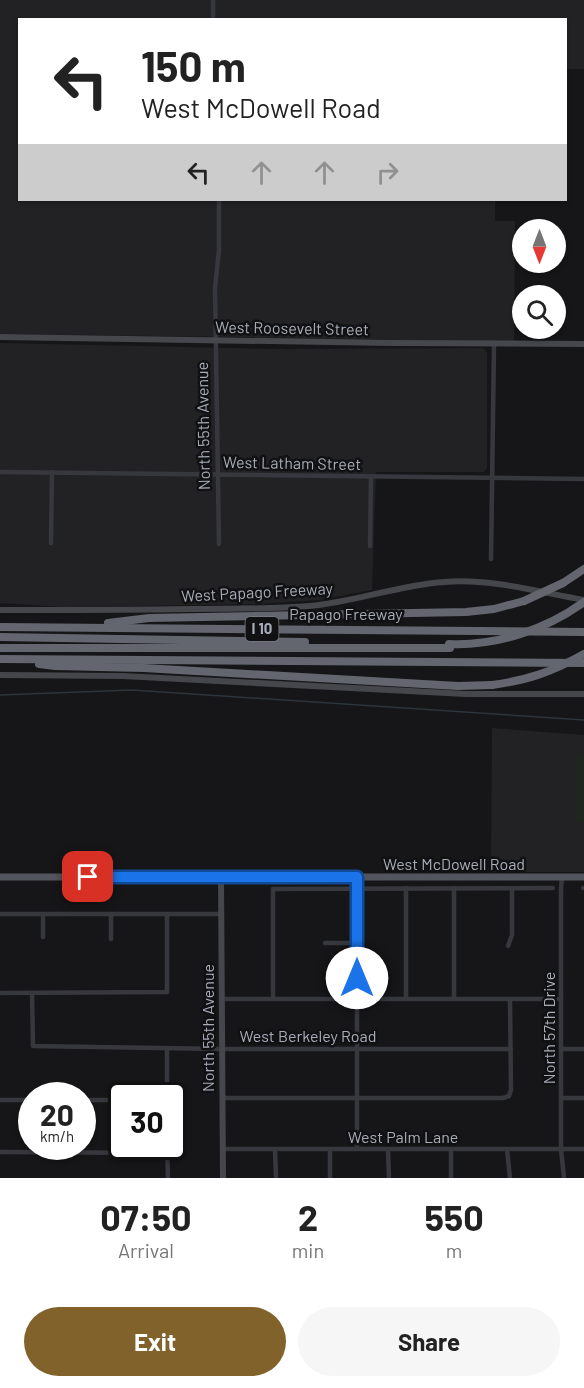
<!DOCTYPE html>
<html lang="en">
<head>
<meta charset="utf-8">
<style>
	:root { --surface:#fff; --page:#f6f6f6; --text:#222; --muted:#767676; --accent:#80622a }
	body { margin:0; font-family:Barlow,sans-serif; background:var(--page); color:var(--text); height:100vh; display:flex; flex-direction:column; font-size:22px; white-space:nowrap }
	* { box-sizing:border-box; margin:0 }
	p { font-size:20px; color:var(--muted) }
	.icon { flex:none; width:33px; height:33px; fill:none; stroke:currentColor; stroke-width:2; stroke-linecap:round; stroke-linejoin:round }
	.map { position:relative; height:1178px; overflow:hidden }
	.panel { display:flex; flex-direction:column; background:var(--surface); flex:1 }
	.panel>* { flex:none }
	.top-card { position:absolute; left:18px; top:18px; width:549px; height:183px; border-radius:0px; box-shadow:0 2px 4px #0004; background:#fff; color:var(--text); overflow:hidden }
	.needle { width:39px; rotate:180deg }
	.buttons { position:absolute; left:512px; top:219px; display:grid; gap:12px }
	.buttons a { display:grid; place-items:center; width:54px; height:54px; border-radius:50%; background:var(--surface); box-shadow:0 2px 4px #0004; font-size:30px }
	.speed { position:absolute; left:18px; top:1082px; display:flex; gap:12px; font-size:30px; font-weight:700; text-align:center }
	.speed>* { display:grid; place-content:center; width:78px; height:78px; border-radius:50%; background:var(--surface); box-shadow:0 2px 4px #0004; line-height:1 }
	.speed small { font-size:15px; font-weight:400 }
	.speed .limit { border:3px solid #111; border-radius:9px; background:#fff; color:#111 }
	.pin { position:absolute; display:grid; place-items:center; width:51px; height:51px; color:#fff; margin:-26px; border-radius:12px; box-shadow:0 3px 9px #0006 }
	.me { position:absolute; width:66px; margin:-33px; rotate:0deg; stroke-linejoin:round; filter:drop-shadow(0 0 4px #0008) }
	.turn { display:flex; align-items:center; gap:21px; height:126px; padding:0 24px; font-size:27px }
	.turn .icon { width:78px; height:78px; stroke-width:2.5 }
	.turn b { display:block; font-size:42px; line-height:51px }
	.lanes { display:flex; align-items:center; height:57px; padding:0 24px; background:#0003; justify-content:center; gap:30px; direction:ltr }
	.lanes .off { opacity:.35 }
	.eta { display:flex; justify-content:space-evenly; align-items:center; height:102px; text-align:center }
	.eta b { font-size:36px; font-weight:700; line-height:42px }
	.cta { display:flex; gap:12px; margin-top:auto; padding:12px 24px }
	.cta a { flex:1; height:69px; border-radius:36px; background:var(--accent); color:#fff; font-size:24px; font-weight:700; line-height:69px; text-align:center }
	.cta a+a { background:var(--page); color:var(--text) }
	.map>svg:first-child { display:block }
	.built { fill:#222225 }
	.green { fill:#1e261f }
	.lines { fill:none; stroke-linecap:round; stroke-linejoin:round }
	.stream { stroke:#2c353c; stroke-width:1.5 }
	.street { stroke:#37383d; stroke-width:4.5 }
	.secondary { stroke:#45474d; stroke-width:6 }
	.primary { stroke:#53555c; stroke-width:7 }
	.highway { stroke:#63666e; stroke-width:8 }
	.highway-bridge { stroke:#63666e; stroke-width:8 }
	.route-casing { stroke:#114b97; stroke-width:15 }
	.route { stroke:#1a73e8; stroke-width:10 }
	.labels { text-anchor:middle; stroke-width:5; stroke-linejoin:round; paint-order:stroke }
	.shield { fill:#111113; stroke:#7b7e86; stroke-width:1.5 }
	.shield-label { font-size:15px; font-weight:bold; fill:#a8adb8 }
	.street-label { font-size:16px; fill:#a8adb8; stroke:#111113 }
</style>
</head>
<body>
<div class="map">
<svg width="584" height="1178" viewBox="0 0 584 1178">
	<rect width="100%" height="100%" fill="#161618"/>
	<g class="built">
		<polygon points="0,0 584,0 584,69 566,69 566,20 20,20 20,200 495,200 495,221 515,221 514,342 238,337 0,334"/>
		<polygon points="0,343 276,349 483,348 487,353 487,468 485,471 483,472 376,472 372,590 319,600 257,604 64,607 0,603"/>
		<polygon points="492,728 584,735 584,872 491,872"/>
	</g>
	<rect class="green" x="575" y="755" width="9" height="67"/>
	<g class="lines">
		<polyline class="stream" points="0,695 132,690 584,720"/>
		<g class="street">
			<polyline points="213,0 213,20"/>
			<polyline points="219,200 219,250 215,288 219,544"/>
			<polyline points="0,472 584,479"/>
			<polyline points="51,543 52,472"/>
			<polyline points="370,546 371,476"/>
			<polyline points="491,559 494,345"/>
			<polyline points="357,877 357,1149"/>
			<polyline points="562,877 561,889 561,1149 564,1178"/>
			<polyline points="406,888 406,999"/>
			<polyline points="583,888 584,888"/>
			<polyline points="0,914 221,914"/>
			<polyline points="43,937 43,914"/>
			<polyline points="111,939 111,914"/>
			<polyline points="325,943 357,943"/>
			<polyline points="508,946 512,935 512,888"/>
			<polyline points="0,993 167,992 167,914"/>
			<polyline points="32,993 33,1046 221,1049 511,1049"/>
			<polyline points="222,999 561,999"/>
			<polyline points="273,999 273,889 553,888"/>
			<polyline points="454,999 454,888"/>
			<polyline points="167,1048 167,1095"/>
			<polyline points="561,1049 584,1049"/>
			<polyline points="222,1098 503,1098 509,1096 511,1090 510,999"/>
			<polyline points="561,1098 584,1098"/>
			<polyline points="0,1100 32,1100"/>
			<polyline points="82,1100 122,1100"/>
			<polyline points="167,1146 168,1178"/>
			<polyline points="223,1149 584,1149"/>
			<polyline points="275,1149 276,1178"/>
			<polyline points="388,1149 389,1178"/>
			<polyline points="451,1149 451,1178"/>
			<polyline points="507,1149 510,1178"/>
			<polyline points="0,1152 167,1153"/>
			<polyline points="330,1178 330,1149"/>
		</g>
		<g class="secondary">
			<polyline points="0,337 394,343 584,344"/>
			<path d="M0,610C64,610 128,610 191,609C231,609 270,609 310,606C355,602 399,585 444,582C490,578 539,592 584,600"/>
			<polyline points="0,675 123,676 466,694 584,694"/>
			<polyline points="221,877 223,1178"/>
		</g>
		<polyline class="primary" points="0,877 584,877"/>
		<g class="highway">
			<polyline points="563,583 584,569"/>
			<polyline points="108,623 149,618 466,612 494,609 524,601"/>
			<polyline points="0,627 584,632"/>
			<polyline points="0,637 305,642"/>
			<polyline points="0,648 450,648"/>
			<polyline points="0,659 584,663"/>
			<polyline points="39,664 55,666 144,668 458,686 492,685"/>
		</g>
		<g class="highway-bridge">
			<polyline points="524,601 563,583"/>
			<path d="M449,644C497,646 545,630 584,602"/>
			<path d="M492,685C528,680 552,672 584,654"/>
		</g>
	</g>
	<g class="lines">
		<defs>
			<polyline id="route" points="88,877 357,877 357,978"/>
		</defs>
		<use href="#route" class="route-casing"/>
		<use href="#route" class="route"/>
	</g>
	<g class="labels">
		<rect class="shield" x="245.5" y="617" width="33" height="24" rx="4.5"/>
		<g class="shield-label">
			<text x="262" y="634">I 10</text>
		</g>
		<g class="street-label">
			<text transform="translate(292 328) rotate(1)" y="6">West Roosevelt Street</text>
			<text transform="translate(203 426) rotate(-91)" y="6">North 55th Avenue</text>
			<text transform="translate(292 463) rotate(1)" y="6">West Latham Street</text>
			<text transform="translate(257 592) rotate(-3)" y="6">West Papago Freeway</text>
			<text x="346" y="620">Papago Freeway</text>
			<text x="454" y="870">West McDowell Road</text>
			<text transform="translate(208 1028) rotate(-90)" y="6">North 55th Avenue</text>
			<text transform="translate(549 1028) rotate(-90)" y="6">North 57th Drive</text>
			<text x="308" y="1042">West Berkeley Road</text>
			<text x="403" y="1143">West Palm Lane</text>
		</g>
	</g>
</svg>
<div class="buttons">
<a><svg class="needle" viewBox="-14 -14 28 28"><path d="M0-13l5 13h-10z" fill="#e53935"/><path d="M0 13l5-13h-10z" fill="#767676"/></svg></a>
<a><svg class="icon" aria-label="search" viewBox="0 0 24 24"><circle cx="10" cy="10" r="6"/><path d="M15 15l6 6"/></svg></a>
</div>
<div class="speed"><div>20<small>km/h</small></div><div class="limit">30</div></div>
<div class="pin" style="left:88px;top:877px;background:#d93025"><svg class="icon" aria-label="arrive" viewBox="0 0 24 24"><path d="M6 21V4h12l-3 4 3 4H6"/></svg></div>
<svg class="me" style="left:357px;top:978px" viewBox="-20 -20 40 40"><circle r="19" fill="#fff"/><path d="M0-13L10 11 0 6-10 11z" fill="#1a73e8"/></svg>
<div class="top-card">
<div class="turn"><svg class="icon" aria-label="left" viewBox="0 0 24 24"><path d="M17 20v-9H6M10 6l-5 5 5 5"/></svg><div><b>150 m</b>West McDowell Road</div></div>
<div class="lanes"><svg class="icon" aria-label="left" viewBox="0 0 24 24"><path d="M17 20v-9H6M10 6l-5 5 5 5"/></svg><svg class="icon off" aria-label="ahead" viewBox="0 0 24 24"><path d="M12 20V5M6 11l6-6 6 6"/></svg><svg class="icon off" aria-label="ahead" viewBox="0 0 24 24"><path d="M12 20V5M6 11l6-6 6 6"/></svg><svg class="icon off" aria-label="right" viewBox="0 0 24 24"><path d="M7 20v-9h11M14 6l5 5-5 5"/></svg></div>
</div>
</div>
<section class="panel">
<div class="eta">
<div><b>07:50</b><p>Arrival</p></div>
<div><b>2</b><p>min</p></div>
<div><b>550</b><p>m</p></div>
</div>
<div class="cta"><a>Exit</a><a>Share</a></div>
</section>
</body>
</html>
